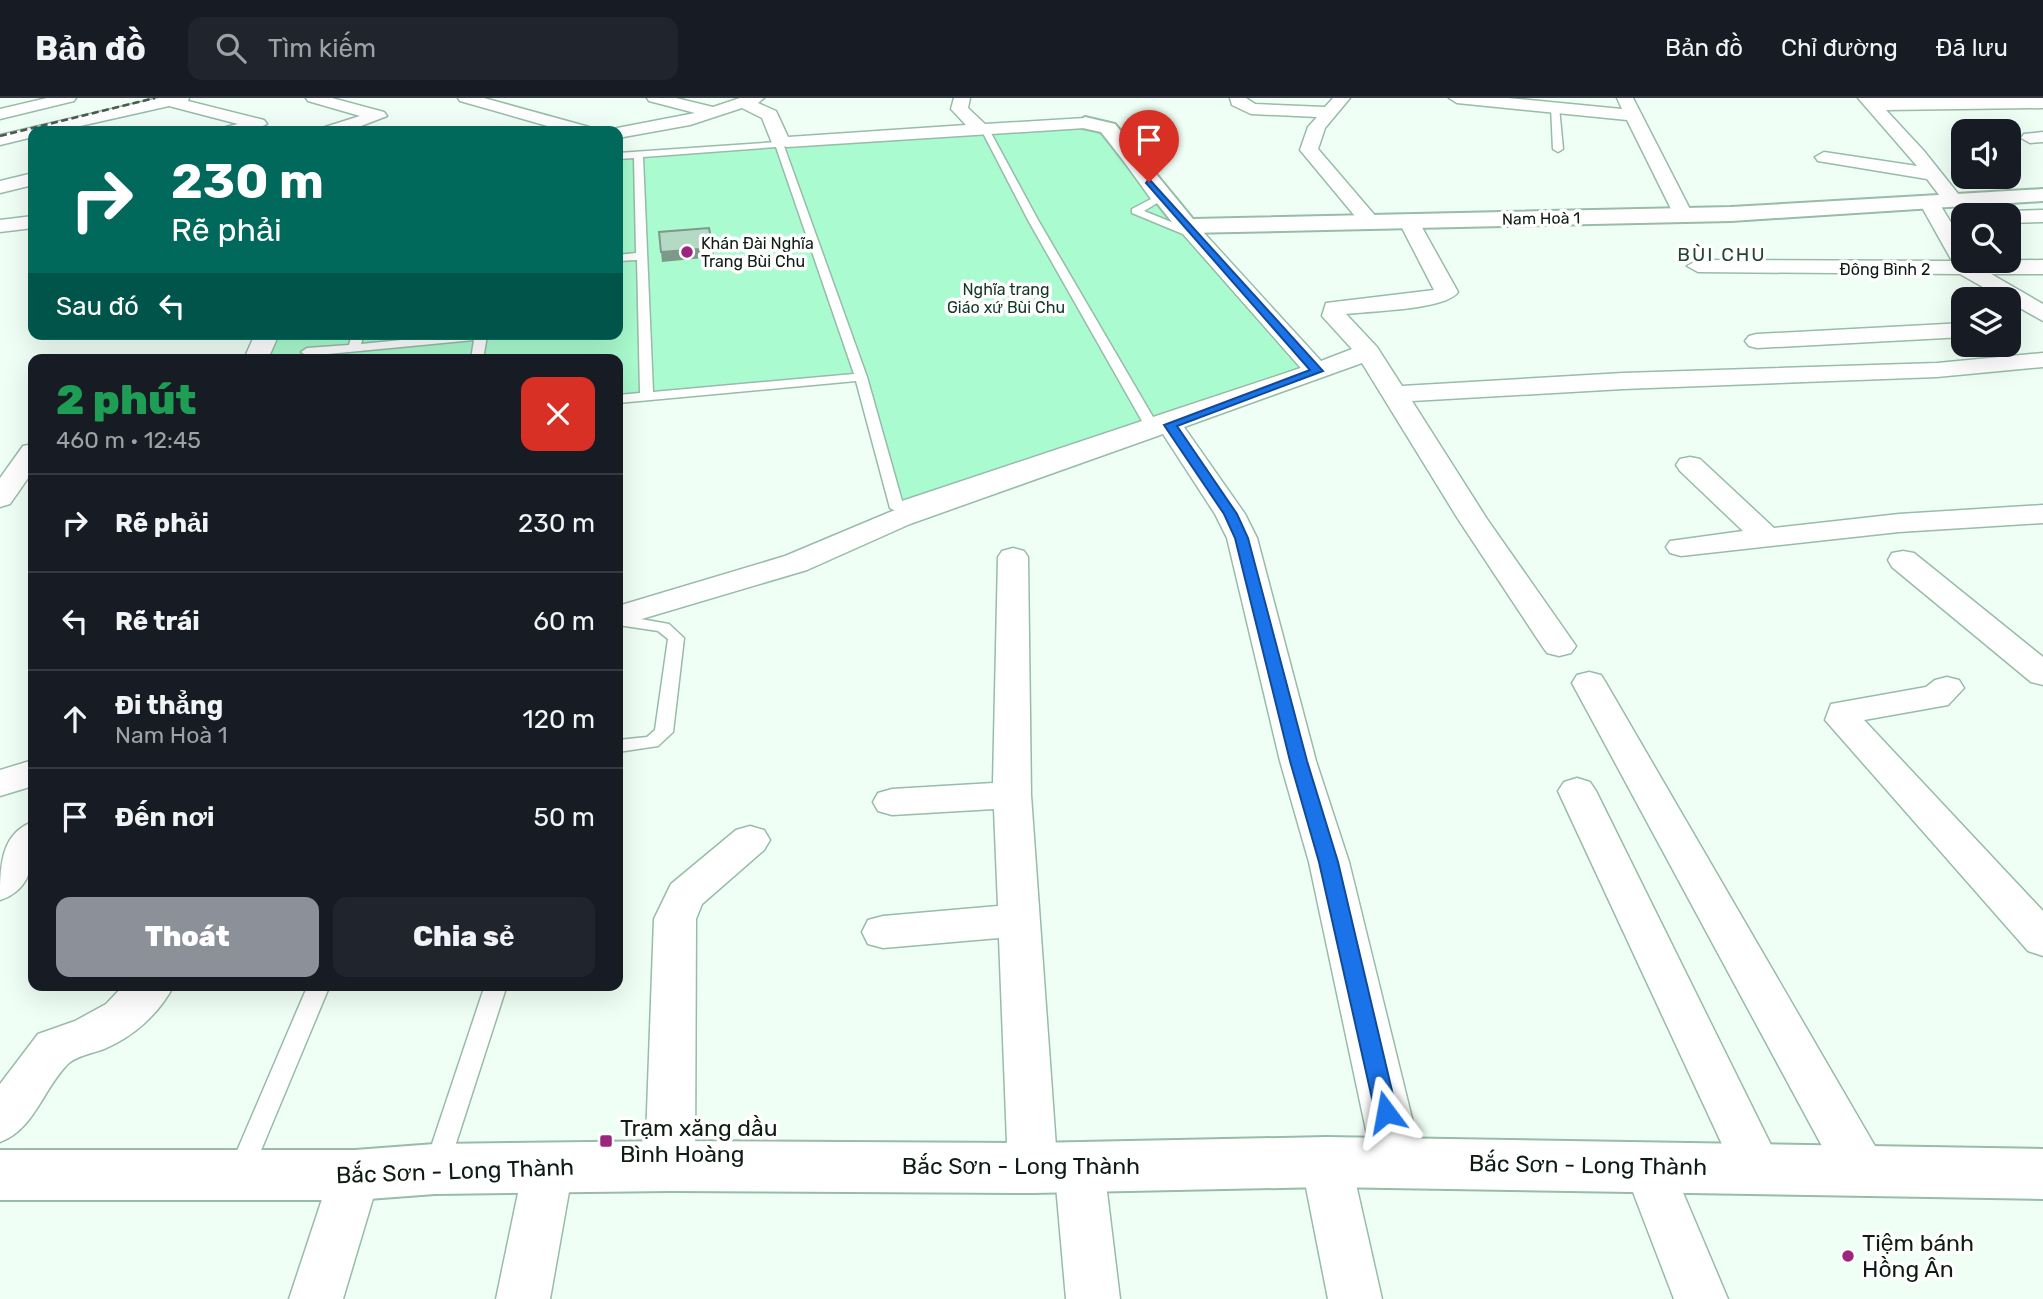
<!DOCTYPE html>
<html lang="vi">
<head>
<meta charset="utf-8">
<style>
	:root { --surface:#171b24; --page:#20242c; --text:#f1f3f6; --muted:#9ea1a6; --line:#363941; --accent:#8c9099 }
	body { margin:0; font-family:Rubik,sans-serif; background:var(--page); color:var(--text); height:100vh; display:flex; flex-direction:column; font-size:26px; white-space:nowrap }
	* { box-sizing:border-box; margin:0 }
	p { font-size:23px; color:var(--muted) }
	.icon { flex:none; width:38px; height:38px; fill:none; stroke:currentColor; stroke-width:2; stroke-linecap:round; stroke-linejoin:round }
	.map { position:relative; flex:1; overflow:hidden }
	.panel { position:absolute; left:28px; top:256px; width:595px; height:637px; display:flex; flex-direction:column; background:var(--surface); border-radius:14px; box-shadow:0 7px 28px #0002 }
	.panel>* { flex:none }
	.banner { position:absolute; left:28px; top:28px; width:595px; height:214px; border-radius:14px; box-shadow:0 7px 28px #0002; background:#00695c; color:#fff; overflow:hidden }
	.buttons { position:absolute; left:1951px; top:21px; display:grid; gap:14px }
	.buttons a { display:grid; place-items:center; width:70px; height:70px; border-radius:14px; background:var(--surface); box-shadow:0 7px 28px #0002; font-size:35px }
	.pin { position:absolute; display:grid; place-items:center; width:60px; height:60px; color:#fff; margin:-72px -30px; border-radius:50% 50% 50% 0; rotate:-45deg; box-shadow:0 0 7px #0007 }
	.pin .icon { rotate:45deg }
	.me { position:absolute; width:77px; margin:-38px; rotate:347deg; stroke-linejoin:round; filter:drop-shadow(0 0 5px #0008) }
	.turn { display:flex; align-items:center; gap:24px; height:147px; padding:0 28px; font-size:32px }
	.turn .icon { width:91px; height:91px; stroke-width:2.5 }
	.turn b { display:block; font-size:49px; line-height:60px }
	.then { display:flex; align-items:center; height:66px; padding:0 28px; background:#0003; gap:14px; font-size:26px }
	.round { display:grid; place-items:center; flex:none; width:74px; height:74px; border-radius:14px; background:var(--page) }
	.head { display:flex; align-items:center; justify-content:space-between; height:119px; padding:0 28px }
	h1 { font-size:42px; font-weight:800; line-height:52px; color:#1e9e55 }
	.action { display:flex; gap:14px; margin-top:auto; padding:14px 28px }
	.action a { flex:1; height:80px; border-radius:14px; background:var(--accent); color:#fff; font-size:28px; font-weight:800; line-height:80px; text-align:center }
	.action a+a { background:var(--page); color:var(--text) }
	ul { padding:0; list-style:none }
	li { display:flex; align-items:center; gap:21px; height:98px; padding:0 28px; border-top:2px solid var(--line) }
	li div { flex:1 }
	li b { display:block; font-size:26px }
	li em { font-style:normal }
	header { display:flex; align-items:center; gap:42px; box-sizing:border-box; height:98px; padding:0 35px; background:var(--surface); border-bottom:2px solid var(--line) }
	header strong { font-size:33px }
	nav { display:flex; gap:38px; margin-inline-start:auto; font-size:24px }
	.search { width:490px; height:63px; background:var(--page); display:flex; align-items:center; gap:18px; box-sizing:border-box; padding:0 24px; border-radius:14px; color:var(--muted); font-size:26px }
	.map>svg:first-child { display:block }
	.green { fill:#aafbcf }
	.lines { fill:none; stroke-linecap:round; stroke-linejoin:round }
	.lane-casing { stroke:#97bca8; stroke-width:3 }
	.street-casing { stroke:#97bca8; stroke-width:3 }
	.secondary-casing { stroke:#97bca8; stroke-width:4 }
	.lane { fill:#fff; fill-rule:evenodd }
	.street { fill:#fff; fill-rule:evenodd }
	.secondary { fill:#fff; fill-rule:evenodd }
	.rail { stroke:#4b5a51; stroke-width:2.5; stroke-dasharray:7 3.5; stroke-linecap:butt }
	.shaded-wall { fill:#7e998a }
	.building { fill:#b4dac5; stroke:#7e998a; stroke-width:2 }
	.route { fill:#1a73e8; stroke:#114b97; stroke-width:2 }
	.poi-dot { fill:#9d257e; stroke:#fff; stroke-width:2.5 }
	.labels { text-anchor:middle; stroke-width:7; stroke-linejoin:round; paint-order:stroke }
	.far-street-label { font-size:16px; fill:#0e1c14; stroke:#fff }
	.far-poi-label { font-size:16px; fill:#0e1c14; stroke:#fff; text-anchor:start }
	.far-park-label { font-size:16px; fill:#143827; stroke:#fff }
	.far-quarter-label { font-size:19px; letter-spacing:2px; fill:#244534; stroke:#fff }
	.near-poi-label { font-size:23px; fill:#0e1c14; stroke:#fff; text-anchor:start }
	.near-street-label { font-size:23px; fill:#0e1c14; stroke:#fff }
</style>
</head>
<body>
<header>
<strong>Bản đồ</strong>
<div class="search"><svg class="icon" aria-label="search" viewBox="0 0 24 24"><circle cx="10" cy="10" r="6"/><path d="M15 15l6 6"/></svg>Tìm kiếm</div>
<nav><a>Bản đồ</a><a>Chỉ đường</a><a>Đã lưu</a></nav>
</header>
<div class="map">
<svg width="2043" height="1201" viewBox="0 0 2043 1201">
	<rect width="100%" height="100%" fill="#f0fff6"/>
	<polygon class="green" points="1085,25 1108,30 1317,273 900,420 856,282 618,301 618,261 260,261 272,236 618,236 618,58"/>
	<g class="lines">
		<defs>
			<g id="lane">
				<polygon points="1555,6 1559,9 1563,51 1558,54 1553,51 1551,9"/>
				<path d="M1084,23L1108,29L1162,102L1144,113L1191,132L1313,268V274L897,414L890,410L856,283L618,305V297L640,295L637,162L618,163V157L636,155L634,60L618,61V55ZM1084,29L1102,33L1151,101L1132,111V115L1183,136L1301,270L1153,319L1038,122L991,35ZM983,35L1028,122L1142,323L902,403L867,279L784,48ZM776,49L854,276L653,294L643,59Z"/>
				<polygon points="352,236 364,236 361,246 462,236 487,238 483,261 471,261 474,242 307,258 301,254 307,250 349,247"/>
				<polygon points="618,517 669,526 684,540 673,634 658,648 618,654 618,642 647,639 655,632 668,541 658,533 618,527"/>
				<polygon points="308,887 330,887 252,1074 249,1082 240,1085 231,1082 228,1074"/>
				<polygon points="485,887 507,887 449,1067 446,1075 437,1078 428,1075 425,1067"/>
			</g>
			<g id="street">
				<polygon points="47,0 76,0 74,3 0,21 0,11"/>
				<polygon points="159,0 189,0 188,3 264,22 267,26 251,33 223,33 226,29 238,26 169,8 58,33 33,33 33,39 0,47 0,37"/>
				<polygon points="306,0 332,0 384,14 387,18 348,33 322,33 325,29 360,18 308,3"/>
				<polygon points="458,0 484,0 589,29 592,33 565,33 460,3"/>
				<polygon points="647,0 676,0 713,9 740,0 764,0 758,5 776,13 788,39 966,27 951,11 954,0 970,0 968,10 985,26 1085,20 1094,25 1085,30 787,49 772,45 762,20 742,10 690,27 618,40 618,33 612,31 695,15 649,3"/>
				<polygon points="1230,0 1246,0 1255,6 1325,9 1333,0 1350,0 1325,30 1318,51 1378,121 1381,125 1378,129 1364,129 1300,52 1308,29 1317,19 1251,16 1232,7"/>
				<polygon points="1449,0 1508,0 1622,11 1617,0 1633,0 1693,117 1690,121 1676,121 1627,22 1457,5"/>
				<polygon points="1858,0 2043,0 2043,10 1886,12 1924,53 1963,102 1953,108 1946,106 1927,81 1818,63 1815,59 1824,54 1917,68"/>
				<polygon points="2043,34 2043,44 2030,45 2021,40 2024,36"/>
				<polygon points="33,75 33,87 0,95 0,83"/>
				<polygon points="1929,98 1936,100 1964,146 1964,163 2043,162 2043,176 1991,176 2043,206 2043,223 1960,176 1698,174 1687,168 1698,162 1952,163 1919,104"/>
				<polygon points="2043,112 2043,124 2009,125 2009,117 2000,117 2009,113"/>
				<polygon points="33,118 33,130 0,134 0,122"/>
				<path d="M1409,118L1419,124L1458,194C1446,212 1369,213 1346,216L1377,249L1402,288L1623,275L1937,265L2043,255V269L1937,279L1623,291L1412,303L1487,421L1576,548L1571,555L1559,558L1547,555L1542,548L1458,421L1362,265L1184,329L1245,416L1257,440L1316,663L1349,764L1423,1065L1415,1081L1398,1087L1381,1081L1373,1065L1309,764L1280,663L1227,440L1215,416L1163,336L910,426L807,472L618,528V508L785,458L890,414L1301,270L1180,132L1177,128L1180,124H1194L1321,263L1352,251L1322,218L1326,205L1434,192L1399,124Z"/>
				<polygon points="1964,225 1964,239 1757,250 1749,248 1745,243 1749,238 1757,236"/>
				<polygon points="255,236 279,236 268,261 244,261"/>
				<polygon points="33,346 33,373 10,406 0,409 0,380 23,348"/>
				<polygon points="1690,359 1700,361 1774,430 1899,416 2043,407 2043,425 1899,434 1681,458 1670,455 1666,449 1670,443 1743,433 1680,373 1676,367 1680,361"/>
				<polygon points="1013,450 1024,453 1028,459 1031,697 1057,1063 1062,1053 1079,1047 1096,1053 1104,1069 1120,1201 1066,1201 1055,1076 1050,1086 1033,1092 1016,1086 1008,1070 999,840 883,850 868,846 862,834 868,822 883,818 998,808 994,711 892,717 878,713 873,704 878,695 892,691 993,685 998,459 1002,453"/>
				<polygon points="1903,453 1914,455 2043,559 2043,587 2031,584 1892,469 1888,462 1892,455"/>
				<polygon points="1589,574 1601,577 1606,585 1879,1055 1886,1071 1879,1087 1861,1094 1843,1087 1572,585 1577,577"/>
				<polygon points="1947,579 1959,582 1964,590 1948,607 1864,622 2043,813 2043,858 2028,853 1825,622 1831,606 1926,589 1935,582"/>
				<polygon points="33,662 33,688 0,698 0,672"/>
				<polygon points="1577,680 1590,684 1596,693 1774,1053 1782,1069 1774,1085 1757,1091 1740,1085 1558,693 1564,684"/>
				<path d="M33,724C34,755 36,791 0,802C0,771 0,735 33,724Z"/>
				<polygon points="750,728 764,732 770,742 764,752 702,806 696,821 695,1068 687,1084 670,1090 653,1084 645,1068 654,821 671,786 736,732"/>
				<path d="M124,887H174C159,916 133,939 104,951C93,955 77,958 69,965C43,990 35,1031 0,1044V986L38,936L75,923L106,906Z"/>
				<polygon points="1326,1042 1343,1048 1351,1064 1382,1201 1328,1201 1301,1064 1309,1048"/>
				<polygon points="1648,1046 1665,1052 1728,1201 1674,1201 1623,1068 1631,1052"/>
				<polygon points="548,1048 566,1055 573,1071 550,1201 496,1201 523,1071 530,1055"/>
				<polygon points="355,1054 373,1061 380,1077 343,1201 289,1201 330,1077 337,1061"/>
			</g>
			<g id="secondary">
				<polygon points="1085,19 1115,26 1193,121 1731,109 2043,91 2043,103 1731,123 1187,135 1179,133 1101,34 1078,29 1076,25"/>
				<polygon points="1326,1039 2043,1051 2043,1101 1326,1089 1033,1095 670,1093 435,1096 355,1102 0,1102 0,1052 355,1052 435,1046 670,1043 1033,1045"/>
			</g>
		</defs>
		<use href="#lane" class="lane-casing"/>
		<use href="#street" class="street-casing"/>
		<use href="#secondary" class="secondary-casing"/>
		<use href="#lane" class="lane"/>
		<use href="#street" class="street"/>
		<use href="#secondary" class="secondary"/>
		<polyline class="rail" points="0,38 155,0"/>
	</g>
	<polygon class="shaded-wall" points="713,150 714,159 662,164 661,154"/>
	<polygon class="building" points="709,130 713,150 661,154 659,134"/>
	<polygon class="route" points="1149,81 1323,273 1177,328 1237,416 1248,440 1307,663 1338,764 1397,1014 1394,1021 1386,1024 1378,1021 1375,1014 1319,764 1290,663 1235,440 1224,416 1164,327 1310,272 1146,85"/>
	<g class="poi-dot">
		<circle cx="687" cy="154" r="7"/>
		<rect x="599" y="1036" width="14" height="14" rx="3.5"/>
		<circle cx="1848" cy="1158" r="7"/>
	</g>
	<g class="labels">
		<g class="far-street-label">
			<text transform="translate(1541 120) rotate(-1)" y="6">Nam Hoà 1</text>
			<text x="1885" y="177">Đông Bình 2</text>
		</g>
		<g class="far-poi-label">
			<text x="701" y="151">Khán Đài Nghĩa<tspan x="701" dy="18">Trang Bùi Chu</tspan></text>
		</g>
		<g class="far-park-label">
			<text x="1006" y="197">Nghĩa trang<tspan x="1006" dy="18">Giáo xứ Bùi Chu</tspan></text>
		</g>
		<g class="far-quarter-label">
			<text x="1722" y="163">BÙI CHU</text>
		</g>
		<g class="near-poi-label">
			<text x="620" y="1038">Trạm xăng dầu<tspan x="620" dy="26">Bình Hoàng</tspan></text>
			<text x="1862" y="1153">Tiệm bánh<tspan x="1862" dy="26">Hồng Ân</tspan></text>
		</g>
		<g class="near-street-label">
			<text transform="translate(1588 1067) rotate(1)" y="8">Bắc Sơn - Long Thành</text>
			<text x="1021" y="1076">Bắc Sơn - Long Thành</text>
			<text transform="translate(455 1073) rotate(-2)" y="8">Bắc Sơn - Long Thành</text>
		</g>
	</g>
</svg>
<div class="buttons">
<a><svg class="icon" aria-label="sound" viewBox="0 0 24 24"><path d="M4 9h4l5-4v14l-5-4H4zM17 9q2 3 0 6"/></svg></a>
<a><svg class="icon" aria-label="search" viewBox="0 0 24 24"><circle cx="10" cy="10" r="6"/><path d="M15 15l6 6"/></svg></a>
<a><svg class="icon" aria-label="layers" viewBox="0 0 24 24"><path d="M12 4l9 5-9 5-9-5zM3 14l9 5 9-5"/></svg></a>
</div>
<div class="pin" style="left:1149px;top:84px;background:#d93025"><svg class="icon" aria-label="arrive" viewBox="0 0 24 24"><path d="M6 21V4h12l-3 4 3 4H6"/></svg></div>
<svg class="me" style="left:1386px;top:1014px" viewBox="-20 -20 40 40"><path d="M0-17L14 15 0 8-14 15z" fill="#1a73e8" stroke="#fff" stroke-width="4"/></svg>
<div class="banner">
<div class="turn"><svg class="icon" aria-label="right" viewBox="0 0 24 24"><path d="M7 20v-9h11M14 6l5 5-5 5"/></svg><div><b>230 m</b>Rẽ phải</div></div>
<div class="then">Sau đó<svg class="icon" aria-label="left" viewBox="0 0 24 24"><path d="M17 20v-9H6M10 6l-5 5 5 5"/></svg></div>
</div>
<section class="panel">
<div class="head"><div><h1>2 phút</h1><p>460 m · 12:45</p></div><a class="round" style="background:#d93025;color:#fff"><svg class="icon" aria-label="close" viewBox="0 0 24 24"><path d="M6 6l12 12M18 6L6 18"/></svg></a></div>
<ul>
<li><svg class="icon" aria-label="right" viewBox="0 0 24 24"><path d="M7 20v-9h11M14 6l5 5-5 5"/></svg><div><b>Rẽ phải</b></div><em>230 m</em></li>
<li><svg class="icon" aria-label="left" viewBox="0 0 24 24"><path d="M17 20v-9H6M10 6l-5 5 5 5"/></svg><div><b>Rẽ trái</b></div><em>60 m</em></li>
<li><svg class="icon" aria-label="ahead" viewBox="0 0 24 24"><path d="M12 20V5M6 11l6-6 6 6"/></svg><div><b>Đi thẳng</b><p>Nam Hoà 1</p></div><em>120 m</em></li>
<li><svg class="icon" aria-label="arrive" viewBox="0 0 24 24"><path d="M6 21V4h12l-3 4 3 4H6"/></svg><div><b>Đến nơi</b></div><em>50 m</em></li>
</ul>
<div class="action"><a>Thoát</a><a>Chia sẻ</a></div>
</section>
</div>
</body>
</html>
